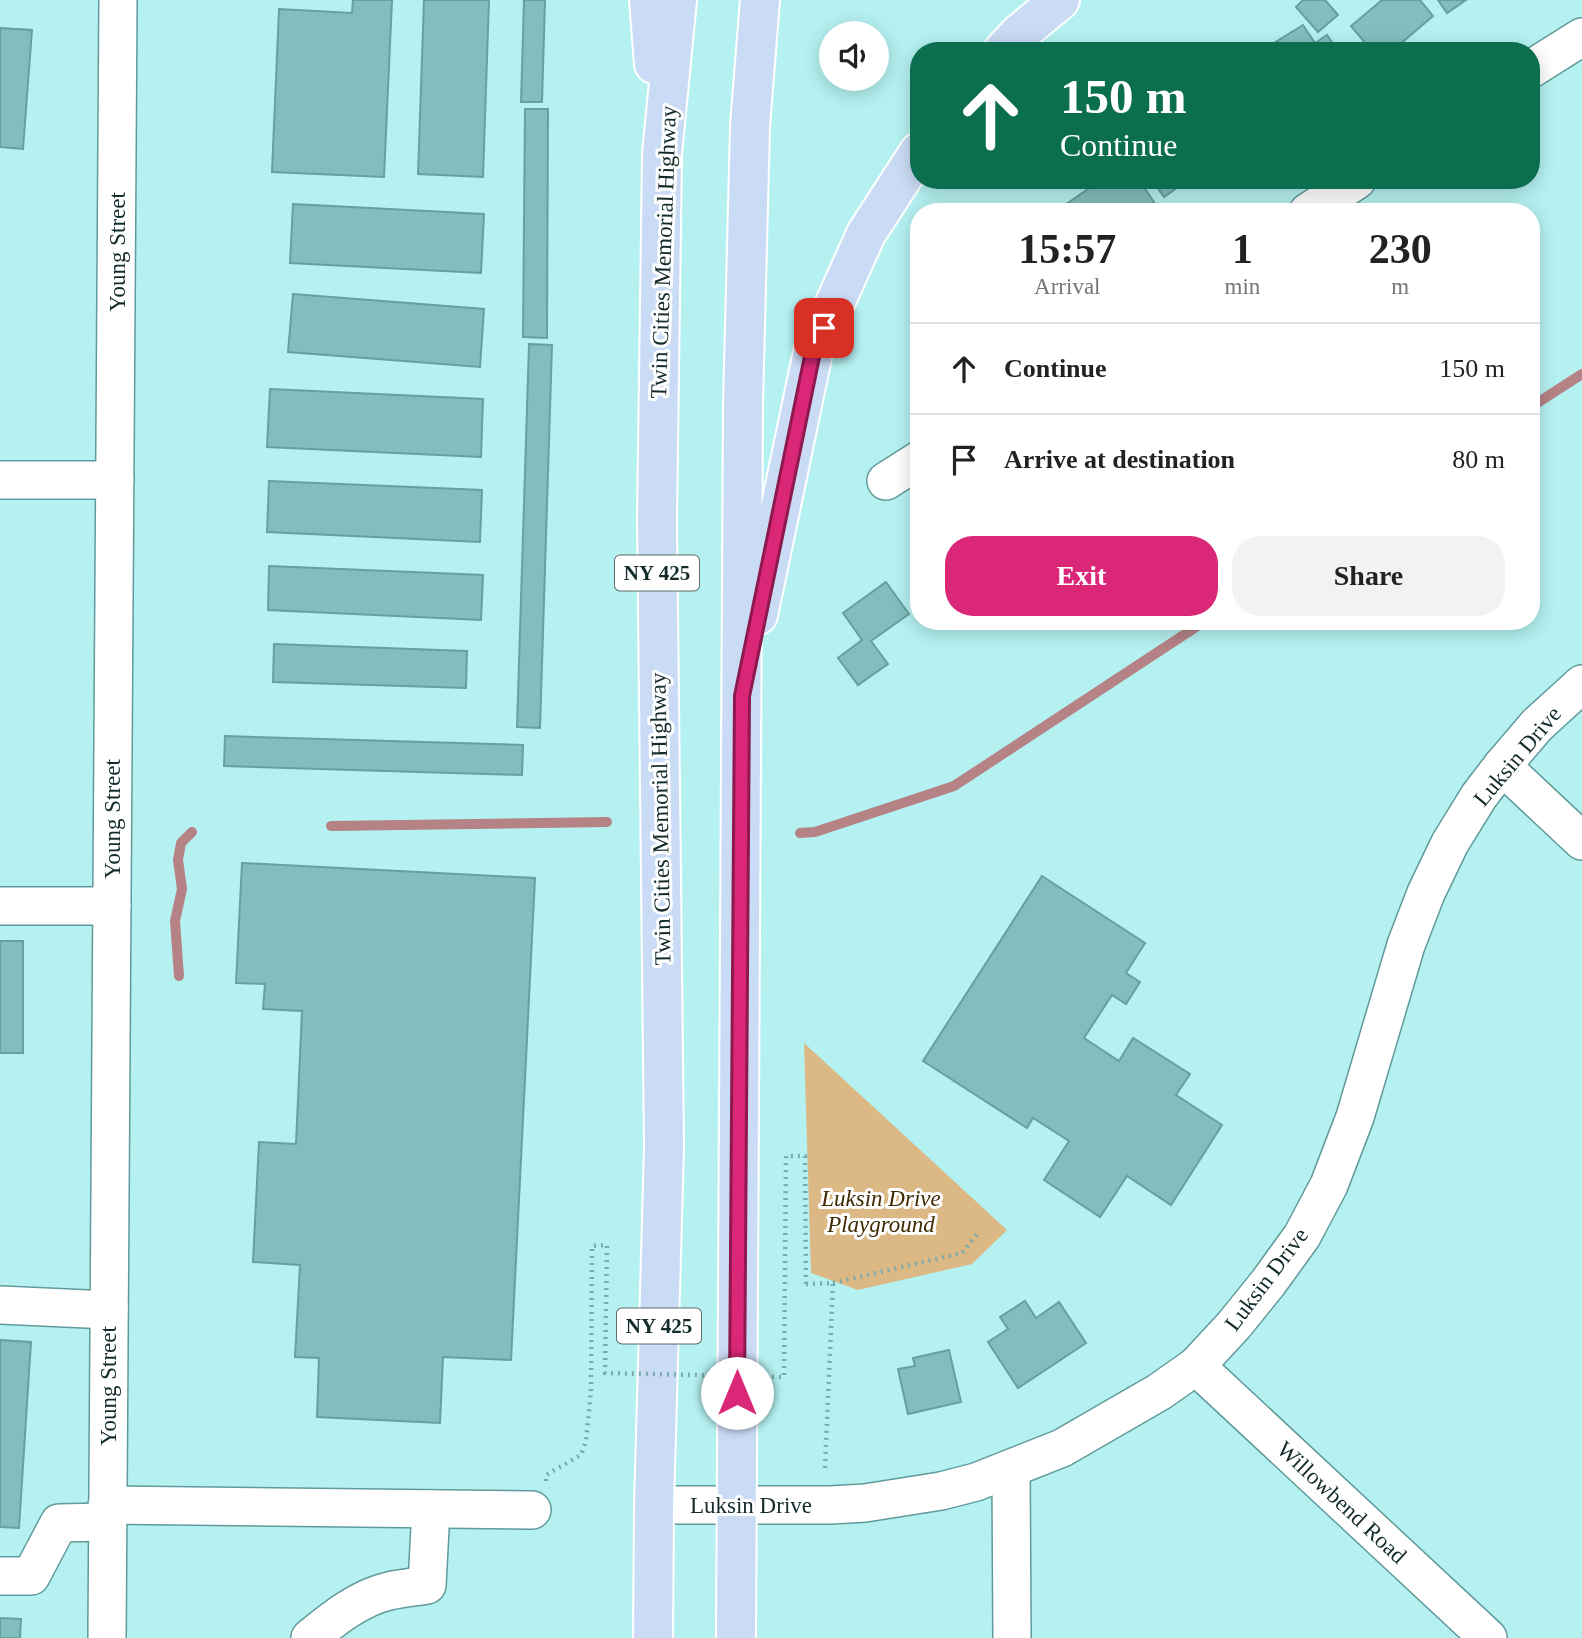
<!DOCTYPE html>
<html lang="en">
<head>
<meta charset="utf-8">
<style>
	:root { --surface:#fff; --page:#f2f2f2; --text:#222; --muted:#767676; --line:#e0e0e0; --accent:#db2777 }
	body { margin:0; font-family:"Times New Roman",serif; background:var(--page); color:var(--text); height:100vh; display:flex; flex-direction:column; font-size:26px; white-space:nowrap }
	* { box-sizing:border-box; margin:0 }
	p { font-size:23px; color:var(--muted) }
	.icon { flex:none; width:38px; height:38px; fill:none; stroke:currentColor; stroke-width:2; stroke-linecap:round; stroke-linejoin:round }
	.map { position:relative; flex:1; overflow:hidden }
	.side { position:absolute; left:910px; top:203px; width:630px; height:427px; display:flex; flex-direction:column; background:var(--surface); border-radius:28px; box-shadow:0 4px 18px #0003 }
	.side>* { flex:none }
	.hud { position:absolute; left:910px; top:42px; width:630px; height:147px; border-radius:28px; box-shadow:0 4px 18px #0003; background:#0b6e4f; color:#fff; overflow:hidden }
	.buttons { position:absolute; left:819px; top:21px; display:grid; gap:14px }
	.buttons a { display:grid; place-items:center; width:70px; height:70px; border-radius:50%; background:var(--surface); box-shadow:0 4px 18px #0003; font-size:35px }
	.pin { position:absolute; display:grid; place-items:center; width:60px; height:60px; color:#fff; margin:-30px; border-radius:14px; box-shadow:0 4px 10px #0006 }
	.me { position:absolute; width:77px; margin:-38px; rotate:0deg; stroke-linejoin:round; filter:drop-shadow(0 0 5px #0008) }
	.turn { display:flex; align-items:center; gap:24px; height:147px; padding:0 35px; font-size:32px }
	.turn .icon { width:91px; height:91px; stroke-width:2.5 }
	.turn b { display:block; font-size:49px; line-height:60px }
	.eta { display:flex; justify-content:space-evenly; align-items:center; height:119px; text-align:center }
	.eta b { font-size:42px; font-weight:600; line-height:49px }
	.action { display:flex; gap:14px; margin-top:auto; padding:14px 35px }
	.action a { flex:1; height:80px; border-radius:28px; background:var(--accent); color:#fff; font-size:28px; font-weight:600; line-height:80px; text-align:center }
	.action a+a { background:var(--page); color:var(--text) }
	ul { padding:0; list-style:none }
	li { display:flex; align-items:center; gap:21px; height:91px; padding:0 35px; border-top:2px solid var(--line) }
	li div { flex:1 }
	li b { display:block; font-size:26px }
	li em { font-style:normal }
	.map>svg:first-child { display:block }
	.green { fill:#dbb884 }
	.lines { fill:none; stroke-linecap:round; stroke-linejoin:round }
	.stream { stroke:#b58285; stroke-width:10 }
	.building { fill:#83bebe; stroke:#66a0a0; stroke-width:2 }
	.minor-casing { stroke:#609a9b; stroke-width:40 }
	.major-casing { stroke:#fff; stroke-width:42 }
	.path { stroke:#7cabab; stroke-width:4.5; stroke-dasharray:2 5; stroke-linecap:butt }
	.minor { stroke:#fff; stroke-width:37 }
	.major { stroke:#cadcf5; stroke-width:38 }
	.path-bridge { stroke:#7cabab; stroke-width:4.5; stroke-dasharray:2 5; stroke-linecap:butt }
	.route-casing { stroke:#8e194d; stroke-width:18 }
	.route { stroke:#db2777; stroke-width:12 }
	.labels { text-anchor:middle; stroke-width:6; stroke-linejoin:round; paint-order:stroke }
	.shield { fill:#fff; stroke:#5a6b6b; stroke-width:2 }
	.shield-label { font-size:21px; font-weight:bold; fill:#132b2b }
	.street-label { font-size:23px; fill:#132b2b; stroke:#fff }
	.park-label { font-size:23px; font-style:italic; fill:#3f2902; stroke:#fff }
</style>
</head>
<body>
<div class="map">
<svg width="1582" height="1638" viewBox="0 0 1582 1638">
	<rect width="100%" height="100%" fill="#b5f1f1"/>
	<polygon class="green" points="804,1043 1007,1230 972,1264 858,1290 811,1273"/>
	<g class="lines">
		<g class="stream">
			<polyline points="1531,407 1582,374"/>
			<polyline points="331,826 607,822"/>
			<polyline points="800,833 815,832 954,786 1205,621"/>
			<polyline points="179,976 175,921 182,889 178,860 181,843 192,832"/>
		</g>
	</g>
	<g class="building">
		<polygon points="353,0 392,0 384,177 272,172 279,9 352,13"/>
		<polygon points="424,0 489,0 483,177 418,174"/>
		<polygon points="524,0 545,0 542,102 521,102"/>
		<polygon points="1303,0 1325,0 1338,15 1318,32 1296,7"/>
		<polygon points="1382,0 1420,0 1433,16 1392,51 1372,51 1351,26"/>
		<polygon points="1438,0 1466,0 1447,13"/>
		<polygon points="1303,25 1315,43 1327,35 1338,51 1267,51 1266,48"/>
		<polygon points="0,28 32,30 23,149 0,147"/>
		<polygon points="525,109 548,109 547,338 523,337"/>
		<polygon points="1101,180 1139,180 1154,202 1140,212 1070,212 1065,205"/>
		<polygon points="1152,180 1188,180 1164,197"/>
		<polygon points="293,204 484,214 481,273 290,263"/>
		<polygon points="293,294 484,309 480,367 288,352"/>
		<polygon points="529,344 552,345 540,728 517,727"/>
		<polygon points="270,389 483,399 481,457 267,447"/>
		<polygon points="269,481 482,490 480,542 267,532"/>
		<polygon points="269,566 483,575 481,620 268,610"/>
		<polygon points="886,582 909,614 871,641 888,664 858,685 838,658 862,640 843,613"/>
		<polygon points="274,644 467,651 466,688 273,682"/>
		<polygon points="225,736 523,745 522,775 224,766"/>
		<polygon points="242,863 535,878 511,1360 443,1357 440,1423 317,1417 319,1358 295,1357 300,1265 253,1262 259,1142 296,1144 302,1011 263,1009 265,984 236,983"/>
		<polygon points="1042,876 1145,943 1126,973 1140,982 1126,1004 1112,995 1084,1038 1119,1061 1133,1038 1190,1074 1176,1095 1222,1125 1171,1205 1127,1176 1100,1217 1044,1180 1069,1141 1033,1118 1027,1128 923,1061"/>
		<rect x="0" y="941" width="23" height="112"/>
		<polygon points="1025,1301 1036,1318 1059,1302 1086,1343 1018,1388 988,1342 1008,1329 1000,1317"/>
		<polygon points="0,1340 31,1342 19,1528 0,1527"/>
		<polygon points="949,1350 961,1402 908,1414 898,1369 915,1366 913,1358"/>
		<polygon points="0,1618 21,1619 20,1638 0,1638"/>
	</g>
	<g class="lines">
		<defs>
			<g id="minor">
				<polyline points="1531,69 1582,37"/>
				<polyline points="1308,212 1357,180"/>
				<polyline points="0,480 115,480"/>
				<polyline points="886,481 919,460"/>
				<polyline points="1502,766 1582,841"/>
				<polyline points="0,906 112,906"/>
				<polyline points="0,1305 109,1310"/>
				<polyline points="1196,1366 1488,1638"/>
				<polyline points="1011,1469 1012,1638"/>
				<polyline points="107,1505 532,1510"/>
				<polyline points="654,1505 831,1505 865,1503 941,1491 976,1482 1062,1448 1159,1392 1196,1366 1234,1325 1268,1283 1302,1236 1329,1185 1355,1117 1406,945 1426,893 1450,843 1479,796 1502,766 1537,725 1582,684"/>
				<polyline points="0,1576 31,1576 59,1523 107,1522"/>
				<polyline points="107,1638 118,0"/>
				<path d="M310,1638C333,1619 359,1598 389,1591C402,1588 415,1587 427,1585L431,1509"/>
			</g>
			<g id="major">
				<polyline points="649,0 654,64"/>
				<polyline points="1003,51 1019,34 1060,0"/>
				<polyline points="758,615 813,352 866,234 919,152"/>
				<polyline points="653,1638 654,1505 664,1147 657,521 662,154 677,0"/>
				<polyline points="736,1638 743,405 750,126 760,0"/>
			</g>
		</defs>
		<use href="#minor" class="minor-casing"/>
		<use href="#major" class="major-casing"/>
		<g class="path">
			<polyline points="833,1283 962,1253 977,1234"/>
			<polyline points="806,1284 833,1283 825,1468"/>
			<polyline points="546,1481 546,1475 581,1455 586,1441 591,1391"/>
		</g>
		<use href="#minor" class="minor"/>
		<use href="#major" class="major"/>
		<polyline class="path-bridge" points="591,1391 592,1246 607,1245 605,1373 784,1377 786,1156 805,1156 806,1284"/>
	</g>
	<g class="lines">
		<defs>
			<polyline id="route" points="737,1393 742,696 813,352 824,328"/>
		</defs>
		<use href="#route" class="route-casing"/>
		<use href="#route" class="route"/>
	</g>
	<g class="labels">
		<g class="shield">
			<rect x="615" y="555.5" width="84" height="35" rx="5"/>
			<rect x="617" y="1308.5" width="84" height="35" rx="5"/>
		</g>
		<g class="shield-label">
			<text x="657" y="580">NY 425</text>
			<text x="659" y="1333">NY 425</text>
		</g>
		<g class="street-label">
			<text transform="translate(117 252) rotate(-90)" y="8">Young Street</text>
			<text transform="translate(663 252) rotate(-88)" y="8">Twin Cities Memorial Highway</text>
			<text transform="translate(1517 756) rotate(-50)" y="8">Luksin Drive</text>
			<text transform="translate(112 819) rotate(-90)" y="8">Young Street</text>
			<text transform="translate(660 819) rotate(-91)" y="8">Twin Cities Memorial Highway</text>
			<text transform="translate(1266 1279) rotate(-53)" y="8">Luksin Drive</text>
			<text transform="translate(108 1386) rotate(-90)" y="8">Young Street</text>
			<text transform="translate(1342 1502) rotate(43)" y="8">Willowbend Road</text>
			<text x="751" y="1513">Luksin Drive</text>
		</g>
		<g class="park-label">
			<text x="881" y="1206">Luksin Drive<tspan x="881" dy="26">Playground</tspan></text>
		</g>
	</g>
</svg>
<div class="buttons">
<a><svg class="icon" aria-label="sound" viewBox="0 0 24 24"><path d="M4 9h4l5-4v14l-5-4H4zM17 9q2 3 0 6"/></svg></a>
</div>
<div class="pin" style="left:824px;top:328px;background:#d93025"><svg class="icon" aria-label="arrive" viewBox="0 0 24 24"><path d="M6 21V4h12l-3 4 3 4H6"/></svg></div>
<svg class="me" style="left:737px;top:1393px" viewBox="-20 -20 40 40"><circle r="19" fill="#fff"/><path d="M0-13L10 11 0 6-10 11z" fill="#db2777"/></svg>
<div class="hud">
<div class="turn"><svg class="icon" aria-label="ahead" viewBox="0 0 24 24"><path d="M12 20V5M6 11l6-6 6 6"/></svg><div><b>150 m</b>Continue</div></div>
</div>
<section class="side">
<div class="eta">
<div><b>15:57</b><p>Arrival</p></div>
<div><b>1</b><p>min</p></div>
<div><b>230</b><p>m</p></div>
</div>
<ul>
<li><svg class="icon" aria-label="ahead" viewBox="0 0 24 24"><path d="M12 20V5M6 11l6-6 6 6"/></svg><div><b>Continue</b></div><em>150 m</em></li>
<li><svg class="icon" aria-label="arrive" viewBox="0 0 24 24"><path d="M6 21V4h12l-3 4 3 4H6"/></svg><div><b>Arrive at destination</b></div><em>80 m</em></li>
</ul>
<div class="action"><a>Exit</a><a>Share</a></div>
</section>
</div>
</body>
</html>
